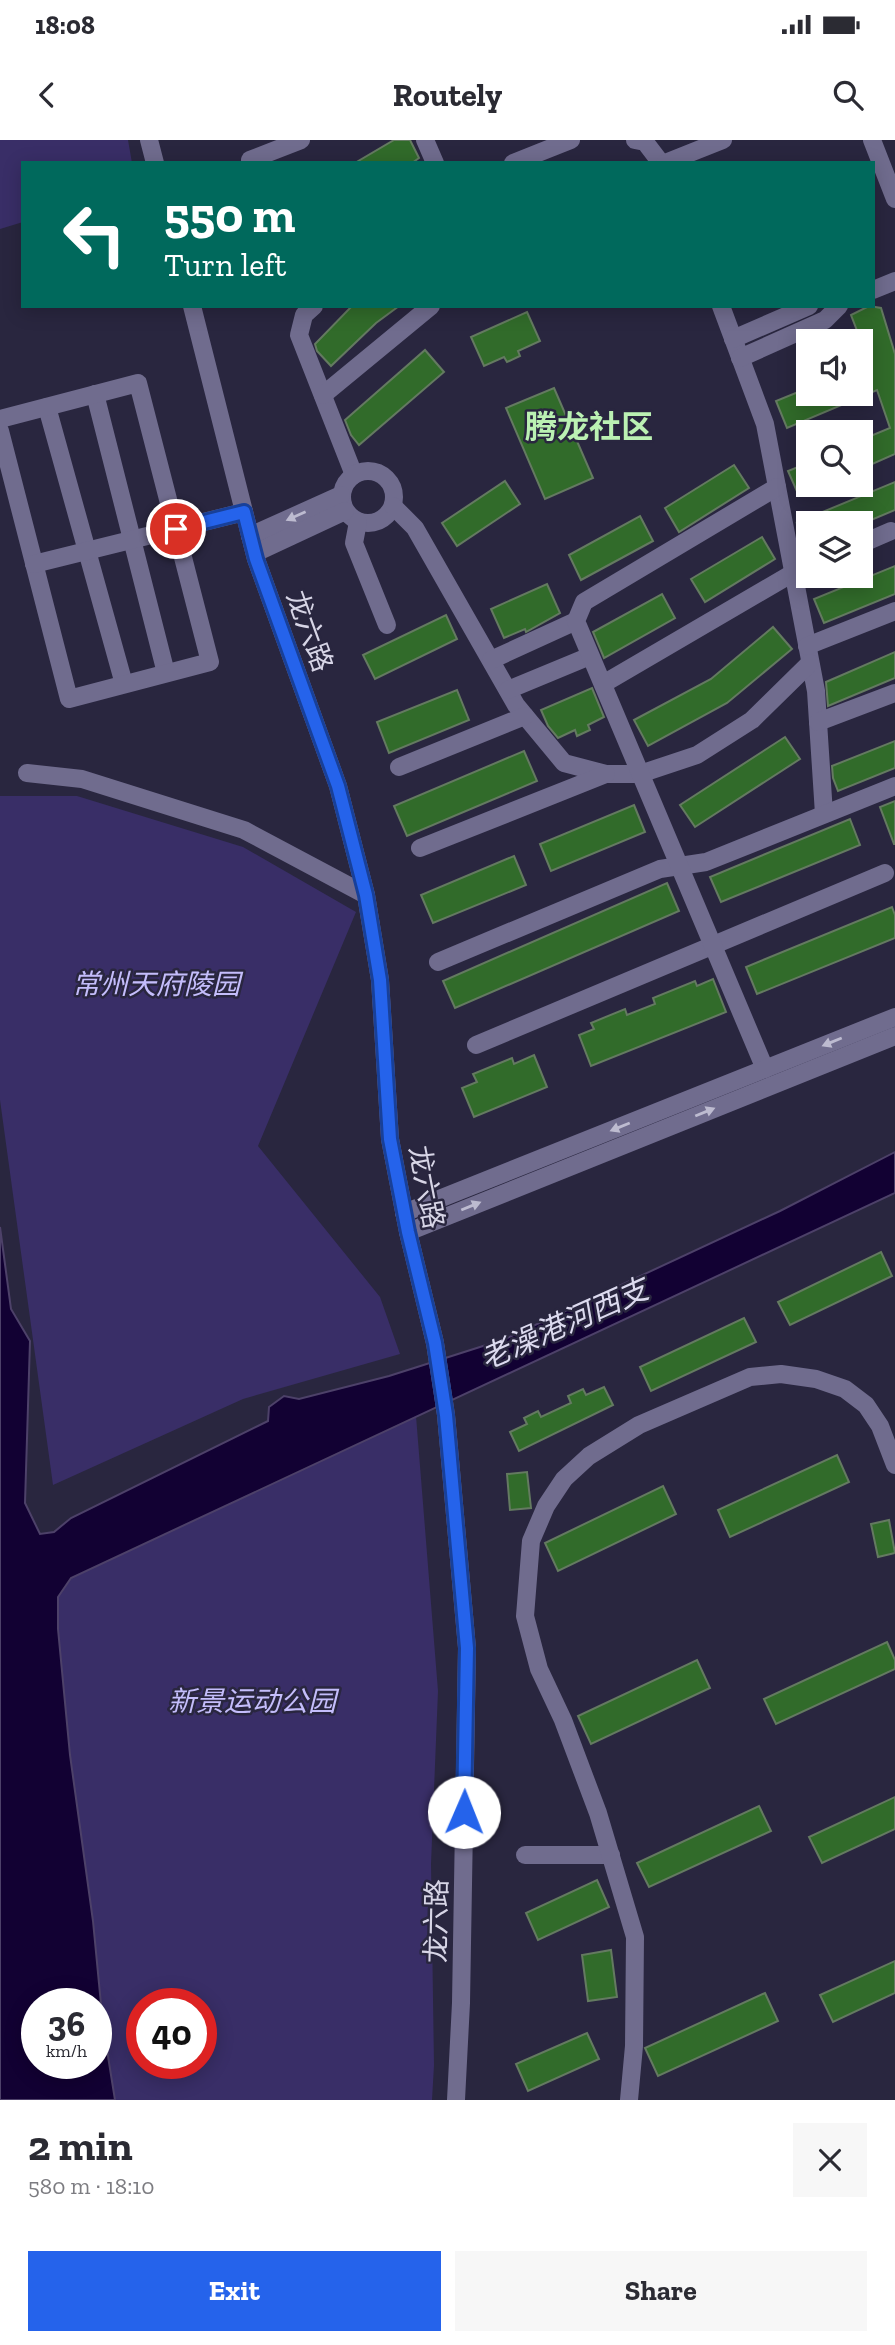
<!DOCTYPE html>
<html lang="en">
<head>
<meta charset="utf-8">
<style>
	:root { --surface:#fff; --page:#f7f7f7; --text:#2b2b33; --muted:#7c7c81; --accent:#2563eb }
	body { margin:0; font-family:"Zilla Slab","Noto Sans SC",serif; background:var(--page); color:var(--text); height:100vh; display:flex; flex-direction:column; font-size:26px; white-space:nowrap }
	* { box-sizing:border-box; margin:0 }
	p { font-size:23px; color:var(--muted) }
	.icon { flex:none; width:38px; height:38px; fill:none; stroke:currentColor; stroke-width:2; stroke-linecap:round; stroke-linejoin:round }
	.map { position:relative; height:1960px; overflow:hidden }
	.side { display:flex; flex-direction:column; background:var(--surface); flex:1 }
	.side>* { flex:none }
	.top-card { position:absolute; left:21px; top:21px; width:854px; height:147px; border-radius:0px; box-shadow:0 4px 18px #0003; background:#00695c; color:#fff; overflow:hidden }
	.controls { position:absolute; left:796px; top:189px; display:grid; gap:14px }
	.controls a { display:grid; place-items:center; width:77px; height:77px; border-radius:0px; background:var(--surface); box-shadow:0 4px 18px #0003; font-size:35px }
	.speed { position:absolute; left:21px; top:1848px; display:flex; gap:14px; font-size:35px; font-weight:700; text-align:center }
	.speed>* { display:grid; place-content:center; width:91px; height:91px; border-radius:50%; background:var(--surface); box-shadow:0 4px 18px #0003; line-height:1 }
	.speed small { font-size:18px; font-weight:400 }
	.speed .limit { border:10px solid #d22; background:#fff; color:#111 }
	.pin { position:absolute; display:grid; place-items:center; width:60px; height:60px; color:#fff; margin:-30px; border:4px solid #fff; border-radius:50%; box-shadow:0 2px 7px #0007 }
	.me { position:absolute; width:77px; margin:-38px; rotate:1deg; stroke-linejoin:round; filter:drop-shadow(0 0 5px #0008) }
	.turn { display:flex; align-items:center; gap:24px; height:147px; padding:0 28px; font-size:32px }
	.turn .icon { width:91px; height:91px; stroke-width:2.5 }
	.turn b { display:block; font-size:49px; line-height:60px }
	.round { display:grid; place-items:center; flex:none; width:74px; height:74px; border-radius:0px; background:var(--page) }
	.head { display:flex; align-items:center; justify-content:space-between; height:119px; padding:0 28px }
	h1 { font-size:42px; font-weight:800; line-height:52px }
	.cta { display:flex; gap:14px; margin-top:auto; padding:14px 28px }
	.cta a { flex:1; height:80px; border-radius:0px; background:var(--accent); color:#fff; font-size:28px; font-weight:800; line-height:80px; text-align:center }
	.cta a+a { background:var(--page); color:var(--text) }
	.status { display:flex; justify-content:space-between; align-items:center; height:49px; padding:0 35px; background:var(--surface); direction:ltr }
	.status svg { height:19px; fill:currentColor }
	header { display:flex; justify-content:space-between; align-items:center; height:91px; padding:0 28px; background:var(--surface); font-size:32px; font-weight:800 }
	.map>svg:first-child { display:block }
	.green { fill:#392e67; fill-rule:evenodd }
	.water { fill:#120133; stroke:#4d4169; stroke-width:2; fill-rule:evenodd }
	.building { fill:#316b2a; stroke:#647a61; stroke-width:2 }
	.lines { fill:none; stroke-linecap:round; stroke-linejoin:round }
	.minor { stroke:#706c8e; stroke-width:18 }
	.oneway { fill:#bdbbd0 }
	.route-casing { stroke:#184099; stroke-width:18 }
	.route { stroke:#2563eb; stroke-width:12 }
	.labels { text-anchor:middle; stroke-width:5; stroke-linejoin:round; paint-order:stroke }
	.street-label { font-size:28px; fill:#d7d5e6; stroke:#29263f }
	.park-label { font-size:28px; font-style:italic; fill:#c4bdfb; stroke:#29263f }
	.water-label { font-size:30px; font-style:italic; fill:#dcdaef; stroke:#29263f }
	.quarter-label { font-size:32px; font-weight:bold; fill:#bbf1b3; stroke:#29263f }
</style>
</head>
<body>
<div class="status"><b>18:08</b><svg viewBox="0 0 49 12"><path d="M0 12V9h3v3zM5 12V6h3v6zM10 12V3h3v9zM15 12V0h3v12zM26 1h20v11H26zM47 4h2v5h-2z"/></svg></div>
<header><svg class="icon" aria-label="back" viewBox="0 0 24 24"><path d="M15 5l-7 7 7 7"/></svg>Routely<svg class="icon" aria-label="search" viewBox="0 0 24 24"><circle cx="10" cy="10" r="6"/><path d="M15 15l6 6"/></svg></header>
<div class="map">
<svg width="895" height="1960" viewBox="0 0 895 1960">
	<rect width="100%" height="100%" fill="#29263f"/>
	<g class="green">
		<polygon points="0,0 128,0 132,23 23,23 23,82 0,89"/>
		<polygon points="0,656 77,656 243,707 356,772 258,1006 380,1157 400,1214 243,1259 53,1345 0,960"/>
		<path d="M416,1276L438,1551L431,1724L434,1925L432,1960H115L103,1885L93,1781L70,1615L58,1489V1457L71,1438ZM142,1864H201V1923H142Z"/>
	</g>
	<path class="water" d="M895,1012V1053L71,1438L58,1457V1489L70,1615L93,1781L103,1885L115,1960H0V1087L11,1169L30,1201L25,1363L40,1394L54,1392L71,1378L268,1281L269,1267L284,1256L299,1259L389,1236L505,1199L780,1071ZM37,1864H96V1923H37Z"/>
	<g class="building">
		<polygon points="394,0 410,0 419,18 412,23 355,23"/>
		<polygon points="352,166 399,166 376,183 331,226 317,211 315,204"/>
		<polygon points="869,166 881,168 895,214 895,314 861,329 861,300 890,288 877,250 787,288 776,261 808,248 808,254 861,254 861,201 851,175"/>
		<polygon points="527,172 540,201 518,211 520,216 507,222 504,217 484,226 471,197"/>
		<polygon points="425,210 444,232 359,305 351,295 345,280"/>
		<polygon points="554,248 593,338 545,359 506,268"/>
		<polygon points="808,323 808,352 799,356 788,331"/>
		<polygon points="734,325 749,348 679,392 665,368"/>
		<polygon points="505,341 520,364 457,406 442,383"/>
		<polygon points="895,342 895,370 864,383 796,383"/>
		<polygon points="640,376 653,401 581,440 569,415"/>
		<polygon points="762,397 775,419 705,462 691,439"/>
		<polygon points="895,426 895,454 824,483 814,459"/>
		<polygon points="547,444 560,473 526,492 525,489 504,498 491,469"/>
		<polygon points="662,454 675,478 604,518 593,492"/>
		<polygon points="446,475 457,499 375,539 363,515"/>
		<polygon points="773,487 792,509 727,563 648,606 634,580 711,539"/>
		<polygon points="895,512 895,538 828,566 826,542"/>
		<polygon points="592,548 604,577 588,585 590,590 577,596 575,590 558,598 548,586 541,570"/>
		<polygon points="457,550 469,580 389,613 377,582"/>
		<polygon points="785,597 800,619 695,687 680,665"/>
		<polygon points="895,601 895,628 838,651 833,638 832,626"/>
		<polygon points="524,611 537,641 407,696 394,666"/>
		<polygon points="895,661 895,704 894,704 880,667"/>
		<polygon points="634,665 645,692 551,731 540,704"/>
		<polygon points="850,679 860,705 721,762 710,737"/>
		<polygon points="514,716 526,745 433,783 421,755"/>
		<polygon points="667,743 679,771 455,868 443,841"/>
		<polygon points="892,767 895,775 895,798 757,854 746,827"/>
		<polygon points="713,839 726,872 591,926 579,895 594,889 591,883 625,869 627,875 655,864 653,858 695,841 697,846"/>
		<polygon points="534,915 547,947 474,977 462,948 477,942 473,934 512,918 514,924"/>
		<polygon points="881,1112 892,1136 790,1185 778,1162"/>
		<polygon points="744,1178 756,1202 651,1251 640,1227"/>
		<polygon points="604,1247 613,1265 519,1311 510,1292 527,1284 524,1278 538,1271 541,1277 571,1263 568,1256 583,1249 586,1255"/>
		<polygon points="837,1315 849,1342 730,1397 718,1370"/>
		<polygon points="527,1332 531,1368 510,1370 507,1334"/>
		<polygon points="663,1346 676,1374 558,1431 545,1403"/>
		<polygon points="889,1380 895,1413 878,1417 871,1384"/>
		<polygon points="887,1502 895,1520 895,1529 776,1584 764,1559"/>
		<polygon points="697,1520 710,1548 591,1604 578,1576"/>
		<polygon points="895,1657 895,1689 822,1723 809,1697"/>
		<polygon points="759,1666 771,1691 649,1747 637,1723"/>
		<polygon points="597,1740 609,1767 538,1800 526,1773"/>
		<polygon points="611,1810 617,1857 588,1861 582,1815"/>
		<polygon points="895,1821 895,1853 833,1882 820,1855"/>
		<polygon points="765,1853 778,1881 658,1936 645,1908"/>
		<polygon points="587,1893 599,1919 528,1951 516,1924"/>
	</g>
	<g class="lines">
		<g class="minor">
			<polyline points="149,0 155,23"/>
			<polyline points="425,0 435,23"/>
			<polyline points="635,0 645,2 661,23"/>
			<polyline points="872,0 895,59"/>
			<polyline points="250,20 301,0"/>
			<polyline points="513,23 571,0"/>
			<polyline points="665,23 723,0"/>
			<polyline points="873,150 895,141"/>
			<polyline points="192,166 256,419 338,646 366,755 380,840 390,999 408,1092 435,1203 446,1275 467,1508 461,1863 456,1960"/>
			<polyline points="314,166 304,175 299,195 354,335"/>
			<polyline points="721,166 765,284 816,551 824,674"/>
			<polyline points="733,199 809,166"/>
			<polyline points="740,218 825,180 839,166"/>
			<polyline points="95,254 166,533"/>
			<polyline points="323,255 431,166"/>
			<polyline points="47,267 124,544"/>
			<polyline points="0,279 138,243 210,522 69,559 0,291"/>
			<circle cx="368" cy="357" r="26"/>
			<polyline points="393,366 415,388 516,565 564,623 606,634 640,634 697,615 752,580 810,523"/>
			<polyline points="358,382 354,403 387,485"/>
			<polyline points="250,396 341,355"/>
			<polyline points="861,404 891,391"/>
			<polyline points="255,413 345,371"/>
			<polyline points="34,424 244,372"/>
			<polyline points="807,506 895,471"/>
			<polyline points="491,520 576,481"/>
			<polyline points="603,544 793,433 808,426"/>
			<polyline points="508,550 590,516"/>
			<polyline points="818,582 895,553"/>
			<polyline points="399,627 525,576"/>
			<polyline points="27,633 82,639 244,690 366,755"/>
			<polyline points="420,708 606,634"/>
			<polyline points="438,822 660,729 706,722 895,646"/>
			<polyline points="476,905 885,733"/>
			<polyline points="765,929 576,481 584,462 777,347"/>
			<polyline points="404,1073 895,877"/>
			<polyline points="408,1092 895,896"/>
			<polyline points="525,1715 611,1715"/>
			<polyline points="629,1960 634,1906 635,1797 598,1673 563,1580 539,1529 525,1476 531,1401 546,1366 564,1339 589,1316 639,1285 750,1237 781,1234 816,1239 845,1249 866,1265 880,1286 895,1325"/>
		</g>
	</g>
	<defs><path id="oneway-solid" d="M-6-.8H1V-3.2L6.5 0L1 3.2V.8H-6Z" transform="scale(1.75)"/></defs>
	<g class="oneway">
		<use href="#oneway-solid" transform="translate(296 376) rotate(156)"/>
		<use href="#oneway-solid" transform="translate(832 902) rotate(158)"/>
		<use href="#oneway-solid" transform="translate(705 972) rotate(-22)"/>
		<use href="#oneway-solid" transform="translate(620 987) rotate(158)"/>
		<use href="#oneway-solid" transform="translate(471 1066) rotate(-22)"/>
	</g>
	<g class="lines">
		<defs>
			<polyline id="route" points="176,389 244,372 256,419 338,646 366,755 380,840 390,999 408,1092 435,1203 446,1275 467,1508 464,1672"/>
		</defs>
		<use href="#route" class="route-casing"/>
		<use href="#route" class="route"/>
	</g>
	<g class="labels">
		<g class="street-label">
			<text transform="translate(310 491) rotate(70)" y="10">龙六路</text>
			<text transform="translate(427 1047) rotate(79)" y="10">龙六路</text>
			<text transform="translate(436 1781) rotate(-89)" y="10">龙六路</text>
		</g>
		<g class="park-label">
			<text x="156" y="854">常州天府陵园</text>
			<text x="252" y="1571">新景运动公园</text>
		</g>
		<g class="water-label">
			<text transform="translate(564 1184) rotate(-24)" y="10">老澡港河西支</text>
		</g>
		<g class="quarter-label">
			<text x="589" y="298">腾龙社区</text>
		</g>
	</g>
</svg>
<div class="controls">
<a><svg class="icon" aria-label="sound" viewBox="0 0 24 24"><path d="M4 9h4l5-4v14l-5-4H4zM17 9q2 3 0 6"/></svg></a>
<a><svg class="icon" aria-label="search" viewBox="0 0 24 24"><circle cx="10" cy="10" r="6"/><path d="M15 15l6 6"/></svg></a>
<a><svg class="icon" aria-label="layers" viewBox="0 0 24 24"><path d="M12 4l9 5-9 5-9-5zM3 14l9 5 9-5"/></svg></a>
</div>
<div class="speed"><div>36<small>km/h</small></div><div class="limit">40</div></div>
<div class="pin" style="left:176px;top:389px;background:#d93025"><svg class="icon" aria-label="arrive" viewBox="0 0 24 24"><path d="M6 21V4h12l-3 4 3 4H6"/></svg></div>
<svg class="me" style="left:464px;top:1672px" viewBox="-20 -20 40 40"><circle r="19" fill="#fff"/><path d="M0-13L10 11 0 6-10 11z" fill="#2563eb"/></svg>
<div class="top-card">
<div class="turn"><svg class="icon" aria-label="left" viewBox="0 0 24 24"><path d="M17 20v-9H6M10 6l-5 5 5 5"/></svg><div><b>550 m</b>Turn left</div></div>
</div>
</div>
<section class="side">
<div class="head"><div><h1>2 min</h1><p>580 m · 18:10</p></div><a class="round"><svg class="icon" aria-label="close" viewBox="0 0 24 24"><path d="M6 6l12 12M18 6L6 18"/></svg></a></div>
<div class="cta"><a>Exit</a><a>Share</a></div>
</section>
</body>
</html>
